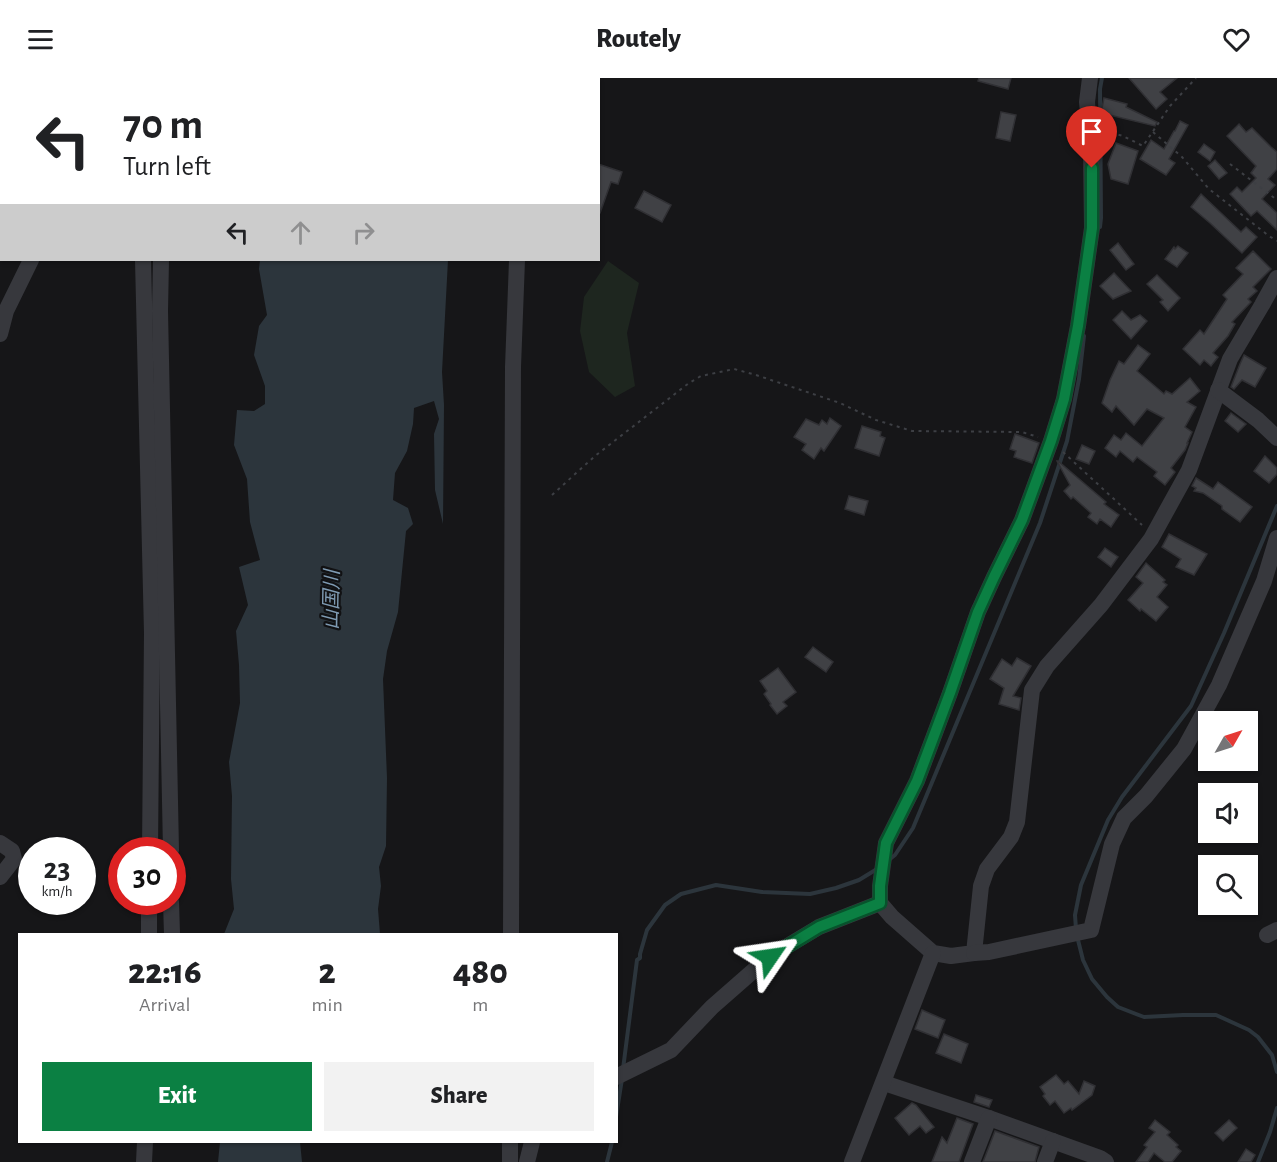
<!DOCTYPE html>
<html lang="en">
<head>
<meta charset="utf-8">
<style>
	:root { --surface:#fff; --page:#f2f2f2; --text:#202124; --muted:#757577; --accent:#0b8043 }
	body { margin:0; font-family:"Alegreya Sans","Noto Sans JP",sans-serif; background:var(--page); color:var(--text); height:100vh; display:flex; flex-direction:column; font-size:22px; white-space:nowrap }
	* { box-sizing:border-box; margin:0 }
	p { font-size:20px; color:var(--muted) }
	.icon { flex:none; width:33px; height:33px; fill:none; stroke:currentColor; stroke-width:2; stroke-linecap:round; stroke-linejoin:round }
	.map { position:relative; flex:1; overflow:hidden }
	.panel { position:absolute; left:18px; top:855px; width:600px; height:210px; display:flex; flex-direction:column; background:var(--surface); border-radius:0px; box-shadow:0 2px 4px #0004 }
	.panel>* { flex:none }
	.banner { position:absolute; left:0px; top:0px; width:600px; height:183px; box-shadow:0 2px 4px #0004; background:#fff; color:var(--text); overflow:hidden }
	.needle { width:39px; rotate:51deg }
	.controls { position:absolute; left:1198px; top:633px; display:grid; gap:12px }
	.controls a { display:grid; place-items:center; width:60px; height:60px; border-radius:0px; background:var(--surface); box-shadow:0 2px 4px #0004; font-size:30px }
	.speed { position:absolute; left:18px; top:759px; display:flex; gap:12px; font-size:30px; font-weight:700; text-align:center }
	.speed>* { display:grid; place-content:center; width:78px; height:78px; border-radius:50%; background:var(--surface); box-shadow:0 2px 4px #0004; line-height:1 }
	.speed small { font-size:15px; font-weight:400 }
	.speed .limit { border:9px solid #d22; background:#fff; color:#111 }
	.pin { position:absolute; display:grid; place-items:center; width:51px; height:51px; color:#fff; margin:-62px -26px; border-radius:50% 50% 50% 0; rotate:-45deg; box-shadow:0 0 6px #0007 }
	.pin .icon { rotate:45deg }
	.me { position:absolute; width:66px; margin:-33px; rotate:58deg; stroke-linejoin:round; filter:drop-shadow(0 0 4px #0008) }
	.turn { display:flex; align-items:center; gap:21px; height:126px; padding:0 24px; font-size:27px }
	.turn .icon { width:78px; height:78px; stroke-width:2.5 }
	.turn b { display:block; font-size:42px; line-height:51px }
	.lanes { display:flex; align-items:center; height:57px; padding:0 24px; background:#0003; justify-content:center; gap:30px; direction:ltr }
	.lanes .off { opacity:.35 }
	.eta { display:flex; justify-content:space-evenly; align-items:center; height:102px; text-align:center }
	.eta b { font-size:36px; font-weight:800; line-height:42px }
	.action { display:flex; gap:12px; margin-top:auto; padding:12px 24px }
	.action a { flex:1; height:69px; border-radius:0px; background:var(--accent); color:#fff; font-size:24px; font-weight:800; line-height:69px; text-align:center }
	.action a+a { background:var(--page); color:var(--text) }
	header { display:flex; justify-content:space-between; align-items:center; height:78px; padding:0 24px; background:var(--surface); font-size:27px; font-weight:800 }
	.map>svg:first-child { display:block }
	.green { fill:#1e261f }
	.water { fill:#2c353c }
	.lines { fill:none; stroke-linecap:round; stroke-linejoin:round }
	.stream { stroke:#2c353c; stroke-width:4 }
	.river { stroke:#2c353c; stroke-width:22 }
	.building { fill:#404145; stroke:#303034; stroke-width:1.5 }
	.path { stroke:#3d3f44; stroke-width:2; stroke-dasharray:3 4.5; stroke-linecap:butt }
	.minor { stroke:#37383d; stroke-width:16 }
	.route-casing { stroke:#07532c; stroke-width:15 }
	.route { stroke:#0b8043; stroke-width:10 }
	.labels { text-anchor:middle; stroke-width:4.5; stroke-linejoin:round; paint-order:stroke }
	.water-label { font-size:20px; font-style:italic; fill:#7f9bb3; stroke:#111113 }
</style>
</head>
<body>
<header><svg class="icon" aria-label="menu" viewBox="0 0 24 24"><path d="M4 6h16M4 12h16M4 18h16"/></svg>Routely<svg class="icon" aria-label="heart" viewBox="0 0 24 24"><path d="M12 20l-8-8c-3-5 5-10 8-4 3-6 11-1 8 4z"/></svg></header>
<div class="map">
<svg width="1277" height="1084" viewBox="0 0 1277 1084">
	<rect width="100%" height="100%" fill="#161618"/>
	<polygon class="green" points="608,183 639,205 627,255 635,308 615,319 589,294 580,253 584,219"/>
	<g class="water">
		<rect x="282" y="0" width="176" height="2"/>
		<polygon points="260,182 448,182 442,294 444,327 443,446 435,412 434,356 439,341 434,323 414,330 413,346 407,373 395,395 393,422 408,430 413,446 406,453 398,534 387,573 383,601 387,700 386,768 379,789 381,808 378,831 380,856 224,856 234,831 231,801 232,718 229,684 240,625 239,587 236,553 248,527 239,489 260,482 250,444 247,401 234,367 237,332 254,333 265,326 265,308 254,277 259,248 267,237 259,191"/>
		<polygon points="220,1064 300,1064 302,1084 218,1084"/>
	</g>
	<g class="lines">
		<g class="stream">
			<polyline points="1100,149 1101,140 1100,11 1102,0"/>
			<polyline points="890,781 895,777 913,750 1040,445 1067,363 1079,301 1084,258"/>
			<polyline points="1076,851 1075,837 1081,807 1108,742 1122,719 1191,628 1224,555 1277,428"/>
			<polyline points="1077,858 1083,882 1092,901 1107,919 1118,929 1144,939 1183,937 1216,937 1249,952 1258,959 1272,977 1277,994"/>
			<polyline points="623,991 637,882 640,880 640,876 647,852 665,827 681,816 716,807 762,814 810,816 836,810 859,802 877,791"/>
			<polyline points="616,1039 622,1001"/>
			<polyline points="607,1084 612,1064"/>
			<polyline points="1258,1084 1270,1054 1277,1030"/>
		</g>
		<polyline class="river" points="6,2 9,0"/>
	</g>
	<g class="building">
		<polygon points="979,0 1011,0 1008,11 978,3"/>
		<polygon points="1129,0 1177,0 1160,14 1167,21 1156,31"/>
		<polygon points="1104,20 1127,26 1126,29 1157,44 1155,48 1101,35"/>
		<polygon points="1001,34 1016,37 1010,63 996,60"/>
		<polygon points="1180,43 1188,47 1169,81 1175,85 1166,97 1140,81 1151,62 1164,71 1174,53 1175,53"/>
		<polygon points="1239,46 1246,54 1252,50 1271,69 1277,74 1277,91 1268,101 1275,107 1262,121 1277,135 1277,152 1257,133 1251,138 1230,116 1237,109 1242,114 1256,100 1251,95 1256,88 1227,58"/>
		<polygon points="1116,65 1138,73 1128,106 1111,101 1108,86"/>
		<polygon points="1204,66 1215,74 1210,83 1198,74"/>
		<polygon points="1215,82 1227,95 1219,101 1208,88"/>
		<polygon points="598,86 622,94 618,106 611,104 600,135 598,135"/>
		<polygon points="644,113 671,127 662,144 635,130"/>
		<polygon points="1201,116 1241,154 1246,149 1257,159 1242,175 1210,145 1191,129"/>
		<polygon points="1118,165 1134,186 1126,192 1110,172"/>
		<polygon points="1178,168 1188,175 1177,189 1165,181 1174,169 1175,171"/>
		<polygon points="1253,173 1271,191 1253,209 1257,213 1248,221 1251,224 1232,244 1235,246 1228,258 1213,275 1218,279 1211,288 1204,282 1200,287 1183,271 1200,252 1204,256 1227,221 1223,217 1243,196 1236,190"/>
		<polygon points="1114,195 1131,213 1113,221 1100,208"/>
		<polygon points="1157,197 1180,220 1168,233 1160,224 1163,222 1147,206"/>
		<polygon points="1122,233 1131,242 1140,237 1147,243 1131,261 1113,242"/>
		<polygon points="1138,267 1150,276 1137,293 1164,316 1166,313 1172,316 1190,300 1200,313 1187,324 1196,329 1185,349 1192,354 1187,365 1188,365 1185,372 1171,390 1175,394 1165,407 1154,398 1157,394 1137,379 1133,384 1120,373 1116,379 1105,370 1114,357 1121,362 1126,355 1142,368 1164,340 1147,331 1134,347 1116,328 1112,334 1102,325 1110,302 1119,283 1124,286"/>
		<polygon points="1244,277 1266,290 1255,309 1242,302 1234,311 1231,309 1240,286"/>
		<polygon points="1231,335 1246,346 1238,354 1225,343"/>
		<polygon points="830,340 841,348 824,373 821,370 814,381 802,372 806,366 794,359 806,341 819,347 822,342 827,346"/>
		<polygon points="862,348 881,354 880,358 885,360 879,378 855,370"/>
		<polygon points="1015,356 1039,365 1032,385 1014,379 1016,373 1010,371"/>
		<polygon points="1082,367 1095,373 1089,386 1076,381"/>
		<polygon points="1265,378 1277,390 1277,396 1269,405 1254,393"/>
		<polygon points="1057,383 1058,383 1106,424 1104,426 1119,437 1111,449 1100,441 1097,446 1088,439 1091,435 1073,419 1071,421 1064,413 1070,407"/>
		<polygon points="1196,400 1213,411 1218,404 1252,429 1240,444 1222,431 1222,428 1203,415 1194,413 1196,410 1192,408"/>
		<polygon points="849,418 868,423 864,437 845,431"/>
		<polygon points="1169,456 1207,476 1194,497 1176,489 1181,481 1162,469"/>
		<polygon points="1105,470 1118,479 1111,489 1098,479"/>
		<polygon points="1146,485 1165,502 1163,504 1167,507 1157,519 1168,529 1156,543 1141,531 1140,533 1128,522 1143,505 1136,499"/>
		<polygon points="813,569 833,584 826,594 805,579"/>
		<polygon points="1017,580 1031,588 1013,618 1021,620 1019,632 999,626 1004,610 990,601 1002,581 1012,588"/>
		<polygon points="778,590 796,614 783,624 787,628 777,636 770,627 771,626 764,616 767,613 760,603"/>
		<polygon points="922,932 945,942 938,960 915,951"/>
		<polygon points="944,956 968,966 961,985 936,975"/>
		<polygon points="1056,997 1064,1006 1068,1003 1079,1016 1084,1003 1095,1008 1092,1017 1072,1032 1071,1030 1064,1035 1055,1023 1050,1027 1043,1018 1045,1016 1040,1009"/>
		<polygon points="976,1017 992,1022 989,1029 974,1024"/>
		<polygon points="912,1025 916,1027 934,1049 926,1055 920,1048 909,1057 895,1040"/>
		<polygon points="957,1040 973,1046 959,1084 932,1084 942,1059 947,1065"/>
		<polygon points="1155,1042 1170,1054 1167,1057 1178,1067 1176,1069 1181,1073 1172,1084 1165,1084 1154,1075 1148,1084 1136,1084 1147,1069 1144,1067 1155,1054 1149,1050"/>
		<polygon points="1229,1042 1237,1050 1223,1063 1215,1055"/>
		<polygon points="995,1053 1039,1069 1035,1084 983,1084"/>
		<polygon points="1246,1071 1255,1077 1251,1084 1238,1084"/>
	</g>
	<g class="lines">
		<g class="path">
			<polyline points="1104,53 1123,58 1143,68 1170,28 1196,0"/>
			<polyline points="1153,54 1182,79 1209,111 1269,158 1277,163"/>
			<polyline points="1230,86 1277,122"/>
			<polyline points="1063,374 1142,447"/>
			<polyline points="552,417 595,378 689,305 701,298 734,291 756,297 840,325 876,342 912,353 1022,354 1038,359"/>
		</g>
		<g class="minor">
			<polyline points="100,0 100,2"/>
			<polyline points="119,0 119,2"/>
			<polyline points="1090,0 1087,24 1091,71 1092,150 1078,248 1064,321 1051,363 1022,442 994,499 978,534 950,615 917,703 886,765 880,808 880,825 892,839 933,875 951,878 974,875 981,808 987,791 1011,759 1017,744 1032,612 1047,588 1101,527 1151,461 1189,392 1230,281 1262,227 1277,200"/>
			<polyline points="163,2 163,0"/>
			<polyline points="523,2 523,0"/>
			<polyline points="143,182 152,555 150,772"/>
			<polyline points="161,182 160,233 171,772"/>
			<polyline points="0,256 6,233 31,182"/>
			<polyline points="1218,312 1258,342 1277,360"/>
			<polyline points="0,765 12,773 14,781 0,799"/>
			<polyline points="171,824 172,856"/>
			<polyline points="149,856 149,824"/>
			<polyline points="511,856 513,289 517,182"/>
			<polyline points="1267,857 1277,852"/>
			<polyline points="974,875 989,874 1091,852 1112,766 1124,740 1146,718 1184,671 1219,607 1264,503 1277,460"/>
			<polyline points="616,999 671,972 712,929 769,879 819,849 880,825"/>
			<polyline points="884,1005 989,1040 1100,1080 1106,1084"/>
			<polyline points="144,1084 145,1064"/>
			<polyline points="510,1084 510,1064"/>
			<polyline points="527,1084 532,1064"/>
			<polyline points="852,1084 933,875"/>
			<polyline points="972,1084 989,1040"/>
			<polyline points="1045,1084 1053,1063"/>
		</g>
	</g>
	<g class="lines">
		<defs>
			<polyline id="route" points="770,879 819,849 880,825 880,808 886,765 917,703 950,615 978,534 994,499 1022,442 1051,363 1064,321 1078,248 1092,150 1092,90"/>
		</defs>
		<use href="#route" class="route-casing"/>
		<use href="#route" class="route"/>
	</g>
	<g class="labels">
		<g class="water-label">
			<text transform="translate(331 522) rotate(-89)" y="7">山国川</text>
		</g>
	</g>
</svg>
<div class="controls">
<a><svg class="needle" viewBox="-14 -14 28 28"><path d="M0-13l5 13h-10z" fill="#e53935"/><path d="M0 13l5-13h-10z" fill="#757577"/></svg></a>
<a><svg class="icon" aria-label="sound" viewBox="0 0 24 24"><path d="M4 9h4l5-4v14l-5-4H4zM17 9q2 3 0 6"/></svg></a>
<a><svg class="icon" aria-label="search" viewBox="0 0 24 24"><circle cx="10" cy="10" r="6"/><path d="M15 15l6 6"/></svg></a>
</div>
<div class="speed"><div>23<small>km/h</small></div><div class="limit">30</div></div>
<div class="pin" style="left:1092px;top:90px;background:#d93025"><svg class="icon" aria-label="arrive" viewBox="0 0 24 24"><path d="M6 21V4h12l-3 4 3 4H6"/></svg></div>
<svg class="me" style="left:770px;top:879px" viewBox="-20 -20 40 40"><path d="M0-17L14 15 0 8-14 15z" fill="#0b8043" stroke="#fff" stroke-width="4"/></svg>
<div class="banner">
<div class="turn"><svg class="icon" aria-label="left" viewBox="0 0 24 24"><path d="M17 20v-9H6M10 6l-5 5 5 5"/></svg><div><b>70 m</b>Turn left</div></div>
<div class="lanes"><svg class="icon" aria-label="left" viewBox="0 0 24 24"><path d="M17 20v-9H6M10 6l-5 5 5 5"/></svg><svg class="icon off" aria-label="ahead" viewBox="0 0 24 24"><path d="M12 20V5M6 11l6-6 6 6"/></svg><svg class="icon off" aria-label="right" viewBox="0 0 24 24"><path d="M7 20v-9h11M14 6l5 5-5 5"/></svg></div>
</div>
<section class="panel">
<div class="eta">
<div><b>22:16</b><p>Arrival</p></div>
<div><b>2</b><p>min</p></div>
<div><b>480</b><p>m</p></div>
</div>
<div class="action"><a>Exit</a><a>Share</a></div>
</section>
</div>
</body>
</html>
